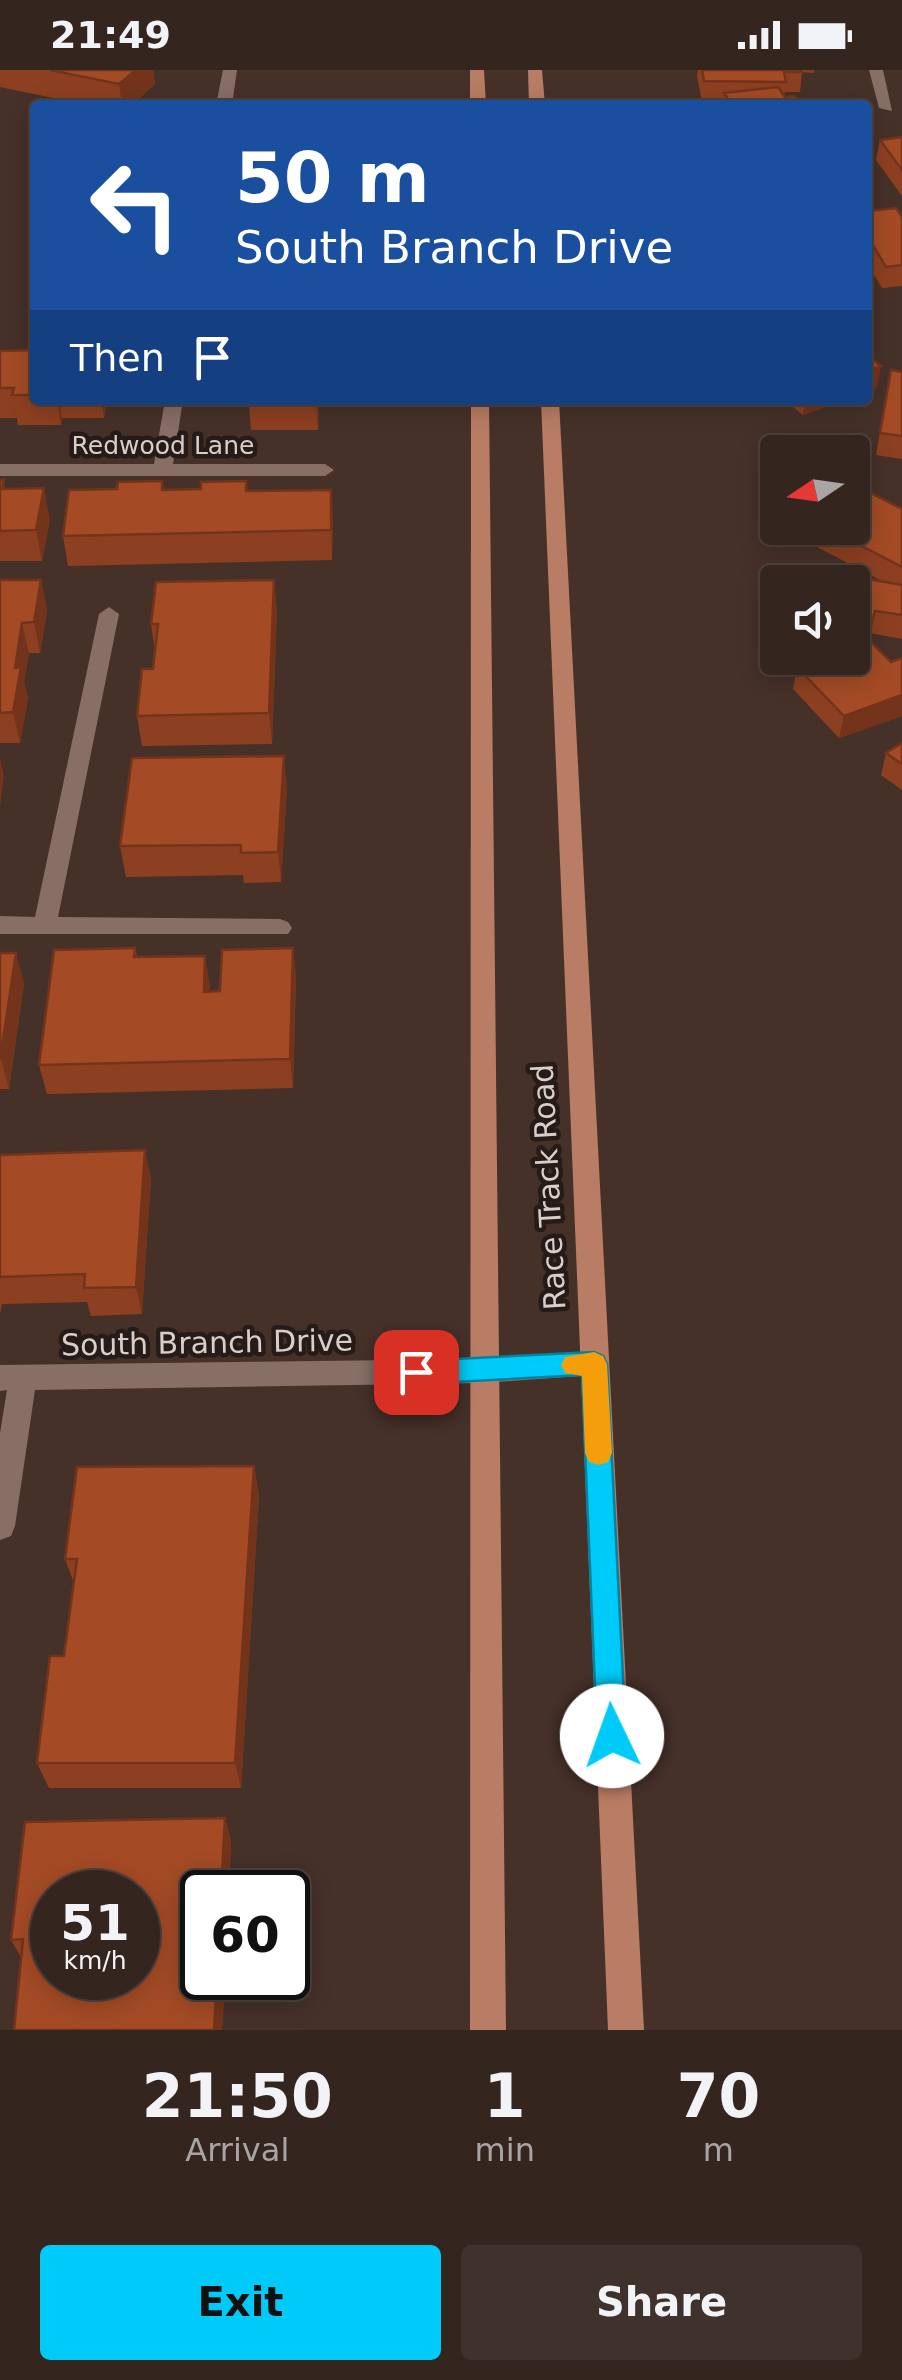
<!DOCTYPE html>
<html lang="en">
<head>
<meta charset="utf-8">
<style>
	:root { --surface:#34251f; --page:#3f312c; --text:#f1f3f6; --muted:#a9a5a4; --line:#4e423d; --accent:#00cbf8 }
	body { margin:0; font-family:"DejaVu Sans",sans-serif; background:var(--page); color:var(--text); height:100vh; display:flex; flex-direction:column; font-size:38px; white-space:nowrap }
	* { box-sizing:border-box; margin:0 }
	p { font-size:32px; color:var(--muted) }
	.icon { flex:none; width:55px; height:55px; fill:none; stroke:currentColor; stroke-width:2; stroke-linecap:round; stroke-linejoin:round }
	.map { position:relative; height:1960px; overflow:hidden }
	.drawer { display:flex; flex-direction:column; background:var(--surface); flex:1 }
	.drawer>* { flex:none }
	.banner { position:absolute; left:30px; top:30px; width:842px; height:305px; border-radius:10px; box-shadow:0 5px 25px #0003,0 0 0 2px var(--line); background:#1a4fa0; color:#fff; overflow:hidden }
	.needle { width:65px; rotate:257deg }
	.controls { position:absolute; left:760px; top:365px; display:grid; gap:20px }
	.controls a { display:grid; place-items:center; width:110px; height:110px; border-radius:10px; background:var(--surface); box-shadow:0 5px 25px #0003,0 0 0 2px var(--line); font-size:50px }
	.speed { position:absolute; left:30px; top:1800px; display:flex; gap:20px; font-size:50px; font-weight:700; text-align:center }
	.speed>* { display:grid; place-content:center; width:130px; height:130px; border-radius:50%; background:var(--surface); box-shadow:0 5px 25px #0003,0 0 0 2px var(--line); line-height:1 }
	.speed small { font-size:25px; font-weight:400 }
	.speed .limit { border:5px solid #111; border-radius:15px; background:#fff; color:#111 }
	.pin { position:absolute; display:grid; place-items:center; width:85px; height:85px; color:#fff; margin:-42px; border-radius:20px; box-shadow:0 5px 15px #0006 }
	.me { position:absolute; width:110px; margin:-55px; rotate:357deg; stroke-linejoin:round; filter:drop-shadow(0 0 8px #0008) }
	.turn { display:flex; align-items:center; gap:35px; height:210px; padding:0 40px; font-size:45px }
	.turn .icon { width:130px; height:130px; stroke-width:2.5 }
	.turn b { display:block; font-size:70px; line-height:85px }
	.then { display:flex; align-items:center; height:95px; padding:0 40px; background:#0003; gap:20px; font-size:38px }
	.eta { display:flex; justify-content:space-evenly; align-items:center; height:170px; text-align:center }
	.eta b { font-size:60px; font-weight:800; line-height:70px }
	.button { display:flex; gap:20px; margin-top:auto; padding:20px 40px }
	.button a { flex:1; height:115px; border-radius:10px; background:var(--accent); color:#111; font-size:40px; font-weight:800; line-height:115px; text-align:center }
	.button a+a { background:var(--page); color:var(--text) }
	.status { display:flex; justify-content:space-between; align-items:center; height:70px; padding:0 50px; background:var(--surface); direction:ltr }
	.status svg { height:28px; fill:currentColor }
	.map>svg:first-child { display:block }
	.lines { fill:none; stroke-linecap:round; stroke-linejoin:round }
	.street { fill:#876f66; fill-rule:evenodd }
	.primary { fill:#b97c64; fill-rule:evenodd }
	.wall { fill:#8d4021 }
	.shaded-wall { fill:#73341b }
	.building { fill:#a44b26; stroke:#73341b; stroke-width:2.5; fill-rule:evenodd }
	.route { fill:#00cbf8; stroke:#0084a1; stroke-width:2.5 }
	.slow { fill:#f59e0b }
	.labels { text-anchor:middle; stroke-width:9; stroke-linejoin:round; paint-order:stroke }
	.far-street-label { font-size:25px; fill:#dbcec9; stroke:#251b18 }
	.street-label { font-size:30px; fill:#dbcec9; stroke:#251b18 }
</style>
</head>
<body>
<div class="status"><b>21:49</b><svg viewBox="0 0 49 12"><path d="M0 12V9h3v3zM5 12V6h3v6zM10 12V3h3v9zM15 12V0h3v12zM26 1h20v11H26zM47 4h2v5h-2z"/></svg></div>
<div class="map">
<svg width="902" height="1960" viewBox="0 0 902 1960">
	<rect width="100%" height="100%" fill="#463129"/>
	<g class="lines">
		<g class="street">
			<polygon points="223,0 237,0 232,35 216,35"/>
			<polygon points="869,0 883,0 892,41 879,38"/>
			<polygon points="165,330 183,330 173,394 325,394 334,400 325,406 0,406 0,394 154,394"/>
			<polygon points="109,537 119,544 58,847 280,849 288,852 292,858 288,864 0,864 0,846 35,847 99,544"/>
			<polygon points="594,1281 604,1284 608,1293 604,1302 594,1305 483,1313 35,1320 15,1456 11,1466 0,1470 0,1363 7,1320 0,1321 0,1295 483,1289"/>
		</g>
		<g class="primary">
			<polygon points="470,0 484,0 486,35 470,35"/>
			<polygon points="528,0 542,0 545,35 529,35"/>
			<polygon points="471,330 489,330 506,1960 470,1960"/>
			<polygon points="541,330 559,330 644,1960 608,1960"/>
		</g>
	</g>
	<g class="wall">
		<polygon points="0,0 153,0 155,14 132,35 87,35 0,17"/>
		<polygon points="698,0 814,0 814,3 802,2 800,22 785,22 784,25 802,35 723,35 723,32 702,32 697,6"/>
		<polygon points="902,67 902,126 876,90 880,70"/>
		<polygon points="868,141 902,147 902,216 882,218 868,195"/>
		<polygon points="35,237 35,330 107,330 104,348 62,348 61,355 18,355 17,348 0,348 0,281 35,280 31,263"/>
		<polygon points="891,300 902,302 902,389 876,385"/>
		<polygon points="240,330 319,330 318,360 251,360 249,337 241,337"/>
		<polygon points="784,330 844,330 803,345"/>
		<polygon points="0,410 6,419 50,449 42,491 0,491"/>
		<polygon points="162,411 164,420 247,421 333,450 332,490 68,496 63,466 117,419"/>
		<polygon points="902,439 902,569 870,563 868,573 891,592 902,588 902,646 839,668 793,619 797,597 852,588 852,512 882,511 815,476 818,458 852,458"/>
		<polygon points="0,510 41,510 47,540 40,583 29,583 24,612 28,628 20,673 0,673"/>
		<polygon points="277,540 272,674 142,676 137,646 153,599 155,581 151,554"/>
		<polygon points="902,673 902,720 881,705 886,683"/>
		<polygon points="287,717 281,812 244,813 243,805 126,807 120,776"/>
		<polygon points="135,878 137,887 205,886 209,921 220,921 293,878 296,908 293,1018 47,1024 39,995"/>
		<polygon points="0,883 24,913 9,1019 0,1019"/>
		<polygon points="0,1085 151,1108 142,1244 91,1246 87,1232 2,1234 0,1244"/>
		<polygon points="254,1396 259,1426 241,1718 49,1718 37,1693 64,1586 74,1513 65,1489"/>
		<polygon points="225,1748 231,1772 229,1822 202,1822 225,1908 222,1960 14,1960 21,1887 11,1870"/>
	</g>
	<g class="shaded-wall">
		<polygon points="136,0 153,0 155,14 132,35 122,35 119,14"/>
		<polygon points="881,296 877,318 868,321 868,301"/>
		<polygon points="57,330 59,330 62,348 61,355"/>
		<polygon points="101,330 107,330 104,348"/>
		<polygon points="316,330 319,330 318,360"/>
		<polygon points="805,330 844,330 803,345"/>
		<polygon points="44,418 50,449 42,491 36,460"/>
		<polygon points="331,420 333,450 332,490 331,460"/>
		<polygon points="41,510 47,540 40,583 34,552"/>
		<polygon points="274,510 277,540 272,674 269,643"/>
		<polygon points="22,553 29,583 24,612 28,628 20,673 13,642 15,598"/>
		<polygon points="902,625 902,646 839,668 844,646"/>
		<polygon points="284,686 287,717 281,812 278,782"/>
		<polygon points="0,688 4,706 0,737"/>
		<polygon points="293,878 296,908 293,1018 290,989"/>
		<polygon points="16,883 24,913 9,1019 1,990"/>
		<polygon points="205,886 210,915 208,951 204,922"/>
		<polygon points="145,1080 151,1108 142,1244 136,1217"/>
		<polygon points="254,1396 259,1426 241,1718 235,1693"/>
		<polygon points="225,1748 231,1772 229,1822 221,1822"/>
		<polygon points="217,1908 225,1908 222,1960 214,1960"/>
	</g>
	<g class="building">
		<polygon points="50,0 136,0 119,14"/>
		<polygon points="702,0 802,0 802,2 784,2 786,12 704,11"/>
		<polygon points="778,17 785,27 795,26 802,35 732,35 724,23"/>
		<polygon points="902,67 902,100 880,70"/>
		<polygon points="896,138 902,147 902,195 886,197 868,167 868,141"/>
		<polygon points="35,237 35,263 31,263"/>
		<polygon points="35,280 35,325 12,325 14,318 0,318 0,281"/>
		<polygon points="868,286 881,296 868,301"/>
		<polygon points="891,300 902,302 902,366 880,363"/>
		<polygon points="0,410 4,410 2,419 44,418 36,460 0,461"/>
		<polygon points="162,411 162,420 201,419 201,412 246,411 246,421 331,420 331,460 63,466 69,420 117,419 118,412"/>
		<polygon points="865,420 902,439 902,497 827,458 852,458 852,429"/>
		<polygon points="806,498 902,515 902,545 875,541 870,560 852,556 852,512 802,512"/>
		<polygon points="0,510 41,510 34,552 22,553 15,598 21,597 13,642 0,643"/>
		<polygon points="274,510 269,643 137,646 142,599 153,599 158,554 151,554 156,512"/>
		<polygon points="871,572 891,592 902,588 902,625 844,646 797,597 825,588 852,588 852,578"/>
		<polygon points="902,673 902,694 886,683"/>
		<polygon points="284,686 278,782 241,783 241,775 120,776 132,688"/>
		<polygon points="135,878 134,887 205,886 204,922 220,921 222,880 293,878 290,989 39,995 54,880"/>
		<polygon points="0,883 16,883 0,990"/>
		<polygon points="145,1080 136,1217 84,1218 85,1204 0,1207 0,1085"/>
		<polygon points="254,1396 235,1693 37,1693 50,1586 64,1586 77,1489 65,1489 77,1397"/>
		<path d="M225,1748L221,1822H202V1908H217L214,1960H14L23,1869L11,1870L25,1752ZM52,1822H138V1908H52Z"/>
	</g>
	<polygon class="route" points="594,1282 603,1286 607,1294 626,1666 622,1677 612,1681 601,1677 597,1666 582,1305 416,1314 407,1311 403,1302 407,1294 416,1291"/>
	<polygon class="slow" points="594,1282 603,1286 607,1294 612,1383 608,1392 598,1395 589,1392 585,1383 582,1306 565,1303 561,1295 565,1287"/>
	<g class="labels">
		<g class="far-street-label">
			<text x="163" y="384">Redwood Lane</text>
		</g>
		<g class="street-label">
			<text transform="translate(549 1117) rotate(-93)" y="10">Race Track Road</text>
			<text transform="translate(207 1273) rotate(-1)" y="10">South Branch Drive</text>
		</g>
	</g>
</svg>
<div class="controls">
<a><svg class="needle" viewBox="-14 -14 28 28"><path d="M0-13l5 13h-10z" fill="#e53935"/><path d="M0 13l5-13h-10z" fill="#a9a5a4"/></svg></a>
<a><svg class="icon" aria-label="sound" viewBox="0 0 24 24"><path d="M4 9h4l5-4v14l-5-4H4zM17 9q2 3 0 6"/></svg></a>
</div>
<div class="speed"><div>51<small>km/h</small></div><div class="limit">60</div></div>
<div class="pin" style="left:416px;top:1302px;background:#d93025"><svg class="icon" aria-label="arrive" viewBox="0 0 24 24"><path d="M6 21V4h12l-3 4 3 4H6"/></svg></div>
<svg class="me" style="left:612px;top:1666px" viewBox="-20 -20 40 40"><circle r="19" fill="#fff"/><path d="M0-13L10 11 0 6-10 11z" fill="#00cbf8"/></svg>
<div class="banner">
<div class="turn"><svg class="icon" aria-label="left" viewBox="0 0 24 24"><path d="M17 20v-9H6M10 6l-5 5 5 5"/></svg><div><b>50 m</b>South Branch Drive</div></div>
<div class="then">Then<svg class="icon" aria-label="arrive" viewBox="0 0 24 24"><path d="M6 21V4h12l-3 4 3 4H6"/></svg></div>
</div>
</div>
<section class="drawer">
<div class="eta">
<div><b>21:50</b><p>Arrival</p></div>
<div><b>1</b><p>min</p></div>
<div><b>70</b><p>m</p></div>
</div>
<div class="button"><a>Exit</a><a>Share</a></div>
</section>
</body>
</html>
